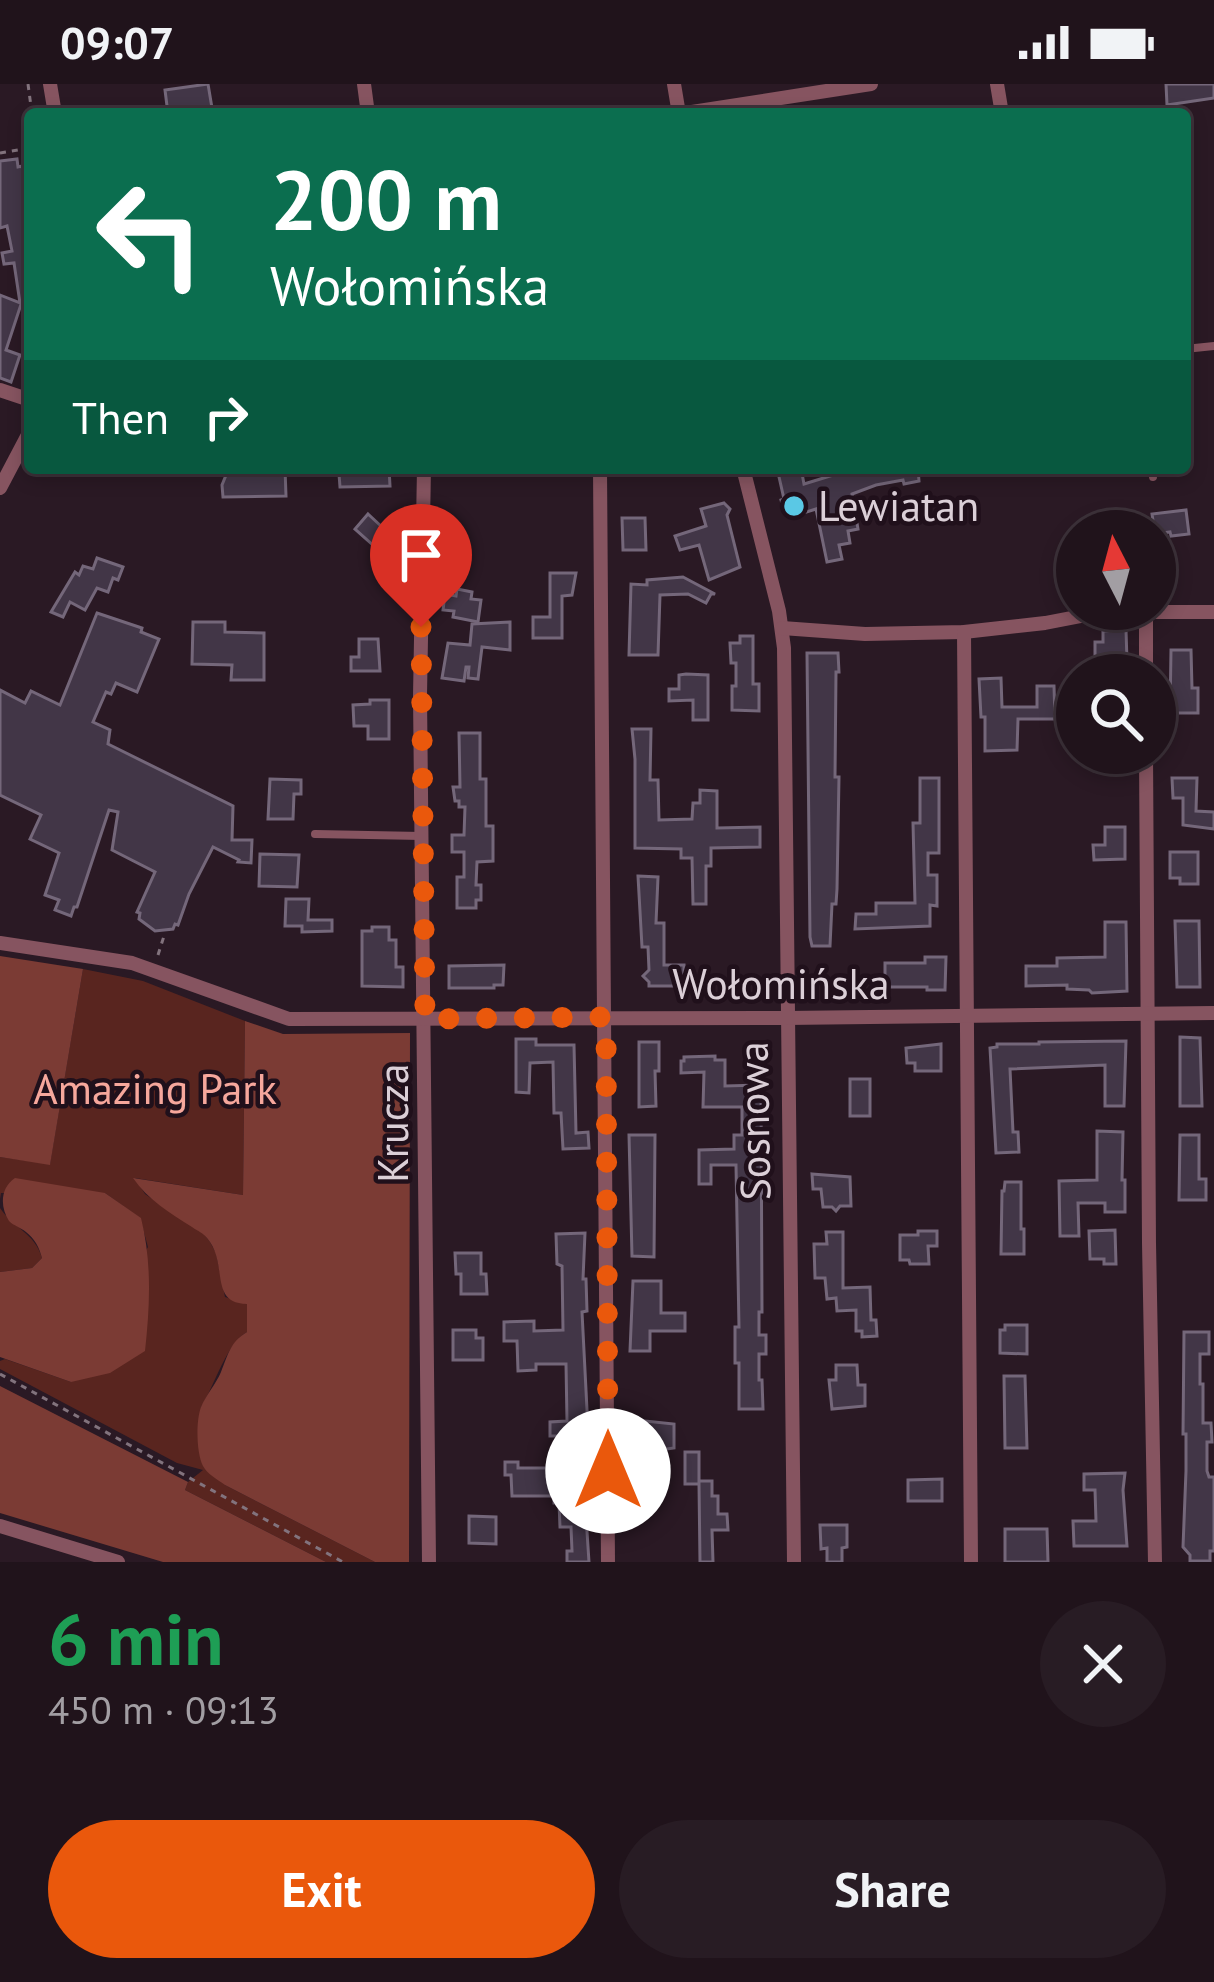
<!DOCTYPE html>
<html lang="en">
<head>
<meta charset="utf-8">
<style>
	:root { --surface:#20131b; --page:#281c24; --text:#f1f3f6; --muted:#a29ea3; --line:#3d323a; --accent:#ea580c }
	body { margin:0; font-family:"PT Sans",sans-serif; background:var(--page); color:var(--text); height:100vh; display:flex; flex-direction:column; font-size:45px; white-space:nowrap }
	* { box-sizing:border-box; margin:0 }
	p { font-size:39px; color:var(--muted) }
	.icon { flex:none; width:66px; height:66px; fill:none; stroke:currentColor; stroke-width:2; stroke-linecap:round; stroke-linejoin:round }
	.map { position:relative; height:1478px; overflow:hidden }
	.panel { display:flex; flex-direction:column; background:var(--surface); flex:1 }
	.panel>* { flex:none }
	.top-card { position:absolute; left:24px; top:24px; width:1167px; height:366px; border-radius:12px; box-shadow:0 6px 18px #0003,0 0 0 3px var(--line); background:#0b6e4f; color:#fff; overflow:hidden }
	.needle { width:78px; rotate:354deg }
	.tools { position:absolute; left:1056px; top:426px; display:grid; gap:24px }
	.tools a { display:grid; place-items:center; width:120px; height:120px; border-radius:50%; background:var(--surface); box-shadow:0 6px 18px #0003,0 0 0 3px var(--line); font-size:60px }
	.pin { position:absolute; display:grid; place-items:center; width:102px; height:102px; color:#fff; margin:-123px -51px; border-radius:50% 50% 50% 0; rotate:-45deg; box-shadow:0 0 12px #0007 }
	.pin .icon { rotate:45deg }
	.me { position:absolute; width:132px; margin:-66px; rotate:0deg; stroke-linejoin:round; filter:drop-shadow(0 0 9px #0008) }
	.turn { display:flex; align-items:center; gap:42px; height:252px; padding:0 48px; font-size:54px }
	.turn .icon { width:156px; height:156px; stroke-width:2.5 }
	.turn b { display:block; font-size:84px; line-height:102px }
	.then { display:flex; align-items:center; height:114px; padding:0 48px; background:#0003; gap:24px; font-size:45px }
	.round { display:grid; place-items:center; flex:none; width:126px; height:126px; border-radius:63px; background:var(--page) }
	.head { display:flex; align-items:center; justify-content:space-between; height:204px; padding:0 48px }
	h1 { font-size:72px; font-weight:800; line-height:90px; color:#1e9e55 }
	.action { display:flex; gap:24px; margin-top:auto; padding:24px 48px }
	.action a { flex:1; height:138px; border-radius:72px; background:var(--accent); color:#fff; font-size:48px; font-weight:800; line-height:138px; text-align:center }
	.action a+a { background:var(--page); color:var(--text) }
	.status { display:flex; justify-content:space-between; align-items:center; height:84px; padding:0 60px; background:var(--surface); direction:ltr }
	.status svg { height:33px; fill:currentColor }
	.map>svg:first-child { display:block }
	.green { fill:#59251f }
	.forest { fill:#7b3b34 }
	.building { fill:#423647; stroke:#74677a; stroke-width:3 }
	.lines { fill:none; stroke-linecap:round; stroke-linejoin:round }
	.path { stroke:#82737d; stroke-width:3; stroke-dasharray:6 6; stroke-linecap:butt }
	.lane { stroke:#865460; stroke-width:8 }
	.street { stroke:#865460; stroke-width:14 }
	.route { stroke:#ea580c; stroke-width:21; stroke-dasharray:0 37.8 }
	.poi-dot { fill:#5ac8e5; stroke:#20101b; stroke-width:4.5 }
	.labels { text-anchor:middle; stroke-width:9; stroke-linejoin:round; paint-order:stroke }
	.poi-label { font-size:42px; fill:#dbcfd7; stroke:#20101b; text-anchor:start }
	.street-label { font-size:42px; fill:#dbcfd7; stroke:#20101b }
	.park-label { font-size:42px; fill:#f6a79c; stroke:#20101b }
</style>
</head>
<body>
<div class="status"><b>09:07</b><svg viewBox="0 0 49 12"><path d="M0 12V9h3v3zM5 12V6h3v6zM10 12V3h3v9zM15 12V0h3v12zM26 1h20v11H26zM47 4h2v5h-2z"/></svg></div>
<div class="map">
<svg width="1214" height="1478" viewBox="0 0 1214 1478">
	<rect width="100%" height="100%" fill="#2a1924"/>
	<g class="green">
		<path d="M83,885L143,897L245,937L243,1111L135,1094L145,1110L204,1150L210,1158L216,1169L225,1213L247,1220V1248C226,1260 215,1301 201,1323L225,1401L375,1478H326L185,1406L188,1398L203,1386L177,1379L0,1285V1277L5,1275L71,1298L148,1163L140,1134L105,1109H1L0,1115V1073L50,1080Z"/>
		<path d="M0,1124C13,1144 35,1149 42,1174L32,1184L0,1188Z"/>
	</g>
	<g class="forest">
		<polygon points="0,872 83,885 50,1081 0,1073"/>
		<path d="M245,937L283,950L410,949L409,1478H375L225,1401C217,1395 207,1390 203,1382C196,1368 196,1336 201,1323C206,1311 216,1300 221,1288C228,1271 230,1258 247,1248V1220C208,1219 229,1179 207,1154C202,1148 199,1148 192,1143C171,1130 147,1115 133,1094L243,1111Z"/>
		<path d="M15,1094L105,1109L141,1134C152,1178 150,1222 145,1267L110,1289L71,1298L0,1273V1188L32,1184L42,1174C39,1163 35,1155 26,1148C20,1143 14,1142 9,1137C0,1123 0,1104 15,1094Z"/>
		<polygon points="0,1302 188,1398 185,1406 326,1478 163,1478 0,1429"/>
	</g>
	<g class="building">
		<polygon points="208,0 213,30 168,30 165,6"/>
		<polygon points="1166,0 1214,0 1214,14 1167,21"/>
		<polygon points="17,75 18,83 22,82 30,133 25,135 30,169 30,193 6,266 20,271 11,298 0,294 0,211 20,219 14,179 4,180 2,169 12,167 7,142 0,144 0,77"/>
		<polygon points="229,384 285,384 286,412 223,413 222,401"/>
		<polygon points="366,384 389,384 390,402 340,403 339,390 366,390"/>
		<polygon points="777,384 801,384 804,400 856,384 918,384 919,397 904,400 903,396 876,401 852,410 858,445 848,447 850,459 839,461 842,475 827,478 816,425 790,433 788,426 784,427 781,416 784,415"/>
		<polygon points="724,419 730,425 727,431 740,483 709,496 699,461 680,466 675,452 706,442 701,425"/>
		<polygon points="1186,426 1189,450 1171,452 1170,448 1155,450 1152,430"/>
		<polygon points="368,430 396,456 383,470 355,445"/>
		<polygon points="622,434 645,434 646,466 623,466"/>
		<polygon points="97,474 123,483 118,496 113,494 108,508 97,504 85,526 70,518 63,533 51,528 75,488 79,491 83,482 93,485"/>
		<polygon points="550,489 576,489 572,511 562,512 562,554 533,554 533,533 550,533"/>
		<polygon points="683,493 715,510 711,510 706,519 688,510 660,511 658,571 629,571 631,500 647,501 647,496"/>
		<polygon points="457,505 472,508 471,515 481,516 478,538 453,533 454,527 443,526 445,510 456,512"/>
		<polygon points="97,529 142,544 141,548 159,555 137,608 116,599 111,610 106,608 93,638 110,646 108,660 233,722 232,756 252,756 251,779 238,778 239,776 213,763 189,810 178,841 175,840 173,845 155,847 139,835 140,829 137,828 155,788 112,766 118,728 109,726 77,823 74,823 71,832 55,826 59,816 45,811 59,769 30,755 41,731 0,711 0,606 25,619 31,607 60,621"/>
		<polygon points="193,538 225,538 225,548 264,549 264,596 231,596 232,581 192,580"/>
		<polygon points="510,538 510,566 482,563 478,595 468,594 469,583 466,583 464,597 442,594 448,559 470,561 472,540"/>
		<polygon points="1126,546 1127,577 1103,577 1103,572 1095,573 1095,558 1103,558 1103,547"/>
		<polygon points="740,552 753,552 753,600 759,600 759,627 732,626 732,602 736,602 736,579 731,579 730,559 740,559"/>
		<polygon points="359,555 378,555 380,587 351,587 351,573 359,573"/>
		<polygon points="1171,566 1191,566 1192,604 1198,604 1198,629 1170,629"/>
		<polygon points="807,569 838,569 839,588 836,588 835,693 839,693 837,805 836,820 832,820 830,862 812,862 810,853"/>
		<polygon points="686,590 708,591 708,636 693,636 693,616 669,617 669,605 679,605 679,591"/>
		<polygon points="1001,594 1002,623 1037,623 1037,602 1054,602 1055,635 1018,635 1017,666 985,667 985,633 981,633 979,595"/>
		<polygon points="370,616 389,616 389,655 368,655 368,642 354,642 353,621 370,620"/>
		<polygon points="632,645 651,645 650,696 658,696 659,736 692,735 693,719 700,719 700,706 717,707 717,744 760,743 760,763 711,764 711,782 706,782 706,820 693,820 692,774 681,774 681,765 635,764 635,675"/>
		<polygon points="459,649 480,649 480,695 486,695 486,742 493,742 493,777 477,778 476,801 481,801 481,816 476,816 476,824 457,824 457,793 464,793 464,768 452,768 452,751 464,751 465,723 459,723 459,717 455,717 453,703 460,703"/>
		<polygon points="920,694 939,694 939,769 928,769 928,791 937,791 937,822 930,821 930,842 855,845 856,830 876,830 876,819 915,819 913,739 920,739"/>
		<polygon points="1172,694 1197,694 1196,727 1214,728 1214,745 1183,741 1183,714 1173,714"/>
		<polygon points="270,695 301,696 301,710 294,710 293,735 268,735"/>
		<polygon points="1105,743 1125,743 1125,775 1094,776 1093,761 1105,761"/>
		<polygon points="1170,768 1198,768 1198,800 1180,800 1180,794 1170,794"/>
		<polygon points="260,770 299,771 297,803 259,802"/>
		<polygon points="638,792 658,793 656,839 664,839 664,881 684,881 684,902 649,902 649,898 643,892 649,886 648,863 642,863"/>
		<polygon points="286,815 309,815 308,836 332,836 332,847 302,848 302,842 285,842"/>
		<polygon points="1175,837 1199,837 1200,903 1177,903"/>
		<polygon points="1105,838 1126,838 1127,907 1092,909 1089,906 1067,905 1067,901 1026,902 1026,882 1057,882 1057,874 1105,873"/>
		<polygon points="372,843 389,843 389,856 396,856 396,883 403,883 403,903 362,902 362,847 372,847"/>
		<polygon points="925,873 946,873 945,906 927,906 927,903 885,903 885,879 925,879"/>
		<polygon points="504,881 503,901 494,901 494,904 449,904 449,882"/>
		<polygon points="1180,953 1200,954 1202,1022 1180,1022"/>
		<polygon points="516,955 536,955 536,961 574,961 576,1049 588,1048 589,1064 563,1065 561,1029 554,1029 553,978 530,979 529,1009 516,1008"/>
		<polygon points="1126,957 1124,1022 1105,1022 1105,981 1010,985 1013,1048 1018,1048 1019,1068 996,1069 990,964 997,963 997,960 1039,960 1039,958"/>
		<polygon points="639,958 659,958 659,987 655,987 656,1022 639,1023"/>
		<polygon points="941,960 941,987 915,987 915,979 907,979 906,964"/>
		<polygon points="715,972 715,976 725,976 725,1002 760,1001 761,1006 762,1228 759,1228 759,1251 766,1251 766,1270 759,1270 759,1296 762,1296 763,1325 739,1325 739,1279 735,1279 735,1243 739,1243 736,1081 711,1081 711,1100 699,1100 699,1066 734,1065 734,1051 742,1051 742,1023 703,1023 704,988 681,989 681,977 684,977 684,973"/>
		<rect x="850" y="995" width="20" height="37"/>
		<polygon points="1097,1047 1123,1048 1122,1096 1125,1096 1125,1128 1105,1128 1105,1119 1078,1119 1079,1152 1060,1152 1059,1097 1097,1096"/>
		<polygon points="629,1051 655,1051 654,1173 632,1172"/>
		<polygon points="1180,1051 1199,1051 1199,1095 1206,1095 1206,1116 1179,1116"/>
		<polygon points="812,1090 850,1093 851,1122 840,1122 836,1127 832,1123 823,1123 821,1105 813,1105"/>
		<polygon points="1005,1098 1021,1098 1021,1145 1024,1145 1024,1170 1001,1170 1002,1107 1004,1107"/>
		<polygon points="1115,1146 1116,1180 1104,1180 1104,1175 1090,1175 1089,1147"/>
		<polygon points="918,1147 937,1147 937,1162 928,1162 929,1180 910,1180 909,1176 900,1176 900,1151 918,1151"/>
		<polygon points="826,1148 843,1148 843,1204 870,1203 871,1236 876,1236 877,1252 862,1253 862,1247 856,1247 856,1226 837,1227 836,1214 827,1215 825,1194 815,1194 814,1160 827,1160"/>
		<polygon points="585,1149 583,1195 586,1195 587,1227 582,1228 589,1365 565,1365 565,1357 560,1358 560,1352 550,1352 550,1338 567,1337 566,1280 536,1280 536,1286 518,1287 517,1257 504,1257 504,1238 534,1237 534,1247 563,1246 562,1182 557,1180 556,1150"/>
		<polygon points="455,1169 481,1169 481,1190 486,1190 487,1210 461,1210 461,1190 456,1190"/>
		<polygon points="633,1197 661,1197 661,1229 685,1229 685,1247 650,1247 650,1267 630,1267"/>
		<polygon points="1005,1241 1027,1241 1027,1270 1000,1269 1000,1246 1005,1246"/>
		<polygon points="453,1246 476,1246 476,1254 483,1254 483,1276 453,1276"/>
		<polygon points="1184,1248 1209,1248 1209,1270 1200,1270 1200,1300 1203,1300 1203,1339 1211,1339 1212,1358 1207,1358 1207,1387 1209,1393 1214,1393 1214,1467 1210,1467 1210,1477 1190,1477 1190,1471 1183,1463 1186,1387 1186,1350 1183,1350"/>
		<polygon points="836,1281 857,1281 858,1301 865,1301 865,1322 832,1325 829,1296 836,1296"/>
		<polygon points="1004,1292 1025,1292 1027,1364 1005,1364"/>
		<polygon points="645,1337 674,1340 674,1364 645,1368 643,1358"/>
		<polygon points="685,1368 699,1368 699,1397 712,1397 712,1412 718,1412 718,1430 727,1430 728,1446 712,1446 713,1478 700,1478 699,1400 685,1400"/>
		<polygon points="505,1378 518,1378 518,1384 573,1384 573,1422 582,1421 582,1432 586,1432 589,1478 567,1478 567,1467 572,1467 571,1443 560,1443 559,1419 554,1419 554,1412 512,1412 511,1391 505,1391"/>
		<polygon points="1125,1389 1123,1406 1127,1462 1074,1462 1073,1437 1096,1437 1095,1406 1084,1406 1084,1390"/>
		<polygon points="942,1395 942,1417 908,1417 908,1396"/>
		<polygon points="469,1432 496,1433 496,1460 469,1459"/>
		<polygon points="820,1441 847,1441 847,1463 842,1464 842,1478 827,1478 827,1464 821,1465"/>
		<polygon points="1005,1445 1047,1445 1048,1478 1005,1478"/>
	</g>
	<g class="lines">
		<g class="path">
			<polyline points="28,0 32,30"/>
			<polyline points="0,69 30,64"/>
			<polyline points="158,871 164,852"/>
			<polyline points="0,1290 343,1478"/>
		</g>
		<g class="lane">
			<polyline points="1185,265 1214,262"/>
			<polyline points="1152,384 1153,393"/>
			<polyline points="315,750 422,752"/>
		</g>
		<g class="street">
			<polyline points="50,0 55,30"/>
			<polyline points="364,0 368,30"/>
			<polyline points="674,0 679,30 871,0"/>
			<polyline points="997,0 1002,30"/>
			<polyline points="0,306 30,316"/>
			<polyline points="424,384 420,612 429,1478"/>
			<polyline points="743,384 779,527 784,564 794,1478"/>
			<polyline points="600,385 608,1478"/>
			<polyline points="0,404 30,347"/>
			<polyline points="1146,527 1146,591"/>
			<polyline points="782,544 865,550 964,548 1045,539 1102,528 1214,528"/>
			<polyline points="964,548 971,1478"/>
			<polyline points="1146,669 1149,1159 1155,1478"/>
			<polyline points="0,859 132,879 289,935 786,934 1214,929"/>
			<polyline points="0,1442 118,1478"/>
		</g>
	</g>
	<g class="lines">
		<polyline class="route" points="421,543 425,935 606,933 608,1387"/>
	</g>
	<circle class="poi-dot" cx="794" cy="422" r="12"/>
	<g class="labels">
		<g class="poi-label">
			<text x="818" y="437">Lewiatan</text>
		</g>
		<g class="street-label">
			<text x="781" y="915">Wołomińska</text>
			<text transform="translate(754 1037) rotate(-91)" y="15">Sosnowa</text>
			<text transform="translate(393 1039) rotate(-90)" y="15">Krucza</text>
		</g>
		<g class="park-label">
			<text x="155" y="1020">Amazing Park</text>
		</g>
	</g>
</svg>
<div class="tools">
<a><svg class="needle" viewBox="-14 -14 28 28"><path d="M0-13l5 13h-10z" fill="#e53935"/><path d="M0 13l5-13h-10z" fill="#a29ea3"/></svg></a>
<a><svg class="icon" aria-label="search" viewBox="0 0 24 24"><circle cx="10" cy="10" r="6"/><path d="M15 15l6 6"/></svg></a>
</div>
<div class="pin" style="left:421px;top:543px;background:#d93025"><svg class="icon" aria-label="arrive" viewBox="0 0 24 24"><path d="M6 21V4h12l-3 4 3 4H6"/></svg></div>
<svg class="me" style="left:608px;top:1387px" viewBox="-20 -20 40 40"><circle r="19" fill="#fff"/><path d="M0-13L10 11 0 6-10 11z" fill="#ea580c"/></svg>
<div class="top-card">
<div class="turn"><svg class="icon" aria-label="left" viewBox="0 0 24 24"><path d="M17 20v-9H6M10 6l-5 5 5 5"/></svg><div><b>200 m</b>Wołomińska</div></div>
<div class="then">Then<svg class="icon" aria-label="right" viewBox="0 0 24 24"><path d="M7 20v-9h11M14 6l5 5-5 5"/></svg></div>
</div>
</div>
<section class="panel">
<div class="head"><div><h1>6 min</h1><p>450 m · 09:13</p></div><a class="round"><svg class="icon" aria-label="close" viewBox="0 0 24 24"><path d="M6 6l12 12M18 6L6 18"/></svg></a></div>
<div class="action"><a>Exit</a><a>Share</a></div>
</section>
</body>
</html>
